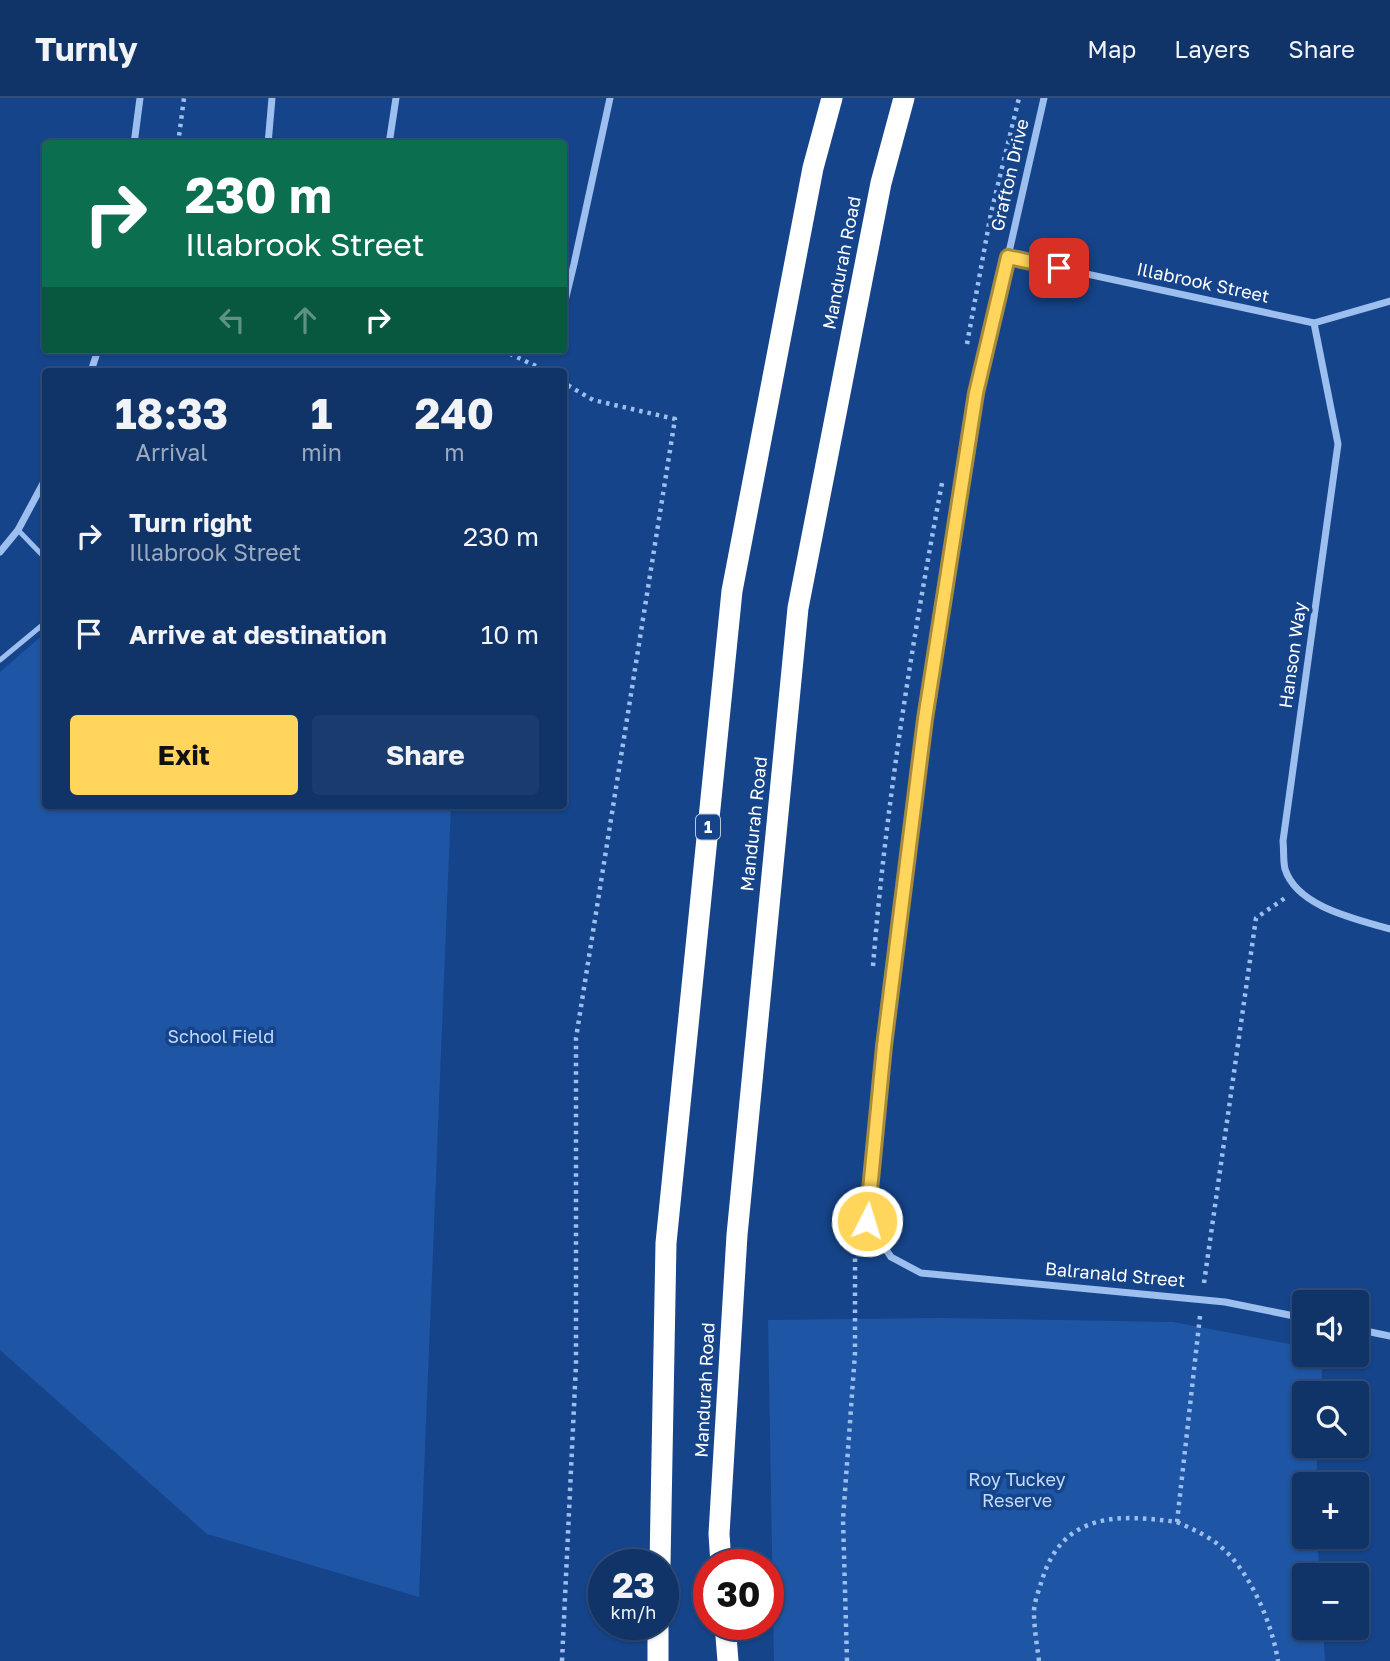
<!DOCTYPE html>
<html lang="en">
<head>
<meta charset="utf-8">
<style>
	:root { --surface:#103368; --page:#193b6e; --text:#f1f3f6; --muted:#9caac0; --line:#304e7c; --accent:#ffd65b }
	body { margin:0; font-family:"Golos Text",sans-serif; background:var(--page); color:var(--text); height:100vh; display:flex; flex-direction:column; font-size:26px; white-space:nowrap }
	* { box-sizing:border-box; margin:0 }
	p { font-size:23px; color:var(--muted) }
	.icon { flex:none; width:38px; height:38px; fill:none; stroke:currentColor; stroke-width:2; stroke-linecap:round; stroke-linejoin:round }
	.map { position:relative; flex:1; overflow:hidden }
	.drawer { position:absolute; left:42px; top:270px; width:525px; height:441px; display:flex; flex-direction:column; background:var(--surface); border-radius:7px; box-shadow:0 2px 5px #0004,0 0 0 2px var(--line) }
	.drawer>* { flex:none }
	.top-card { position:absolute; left:42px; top:42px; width:525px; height:214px; border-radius:7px; box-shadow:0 2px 5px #0004,0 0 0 2px var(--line); background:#0b6e4f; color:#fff; overflow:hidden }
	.fabs { position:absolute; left:1292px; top:1192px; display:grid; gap:14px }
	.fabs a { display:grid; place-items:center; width:77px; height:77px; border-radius:7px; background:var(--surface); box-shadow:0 2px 5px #0004,0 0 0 2px var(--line); font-size:35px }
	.speed { position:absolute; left:588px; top:1451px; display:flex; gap:14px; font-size:35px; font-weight:700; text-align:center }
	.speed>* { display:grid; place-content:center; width:91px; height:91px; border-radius:50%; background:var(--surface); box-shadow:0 2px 5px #0004,0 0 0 2px var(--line); line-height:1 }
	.speed small { font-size:18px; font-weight:400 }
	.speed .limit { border:10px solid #d22; background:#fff; color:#111 }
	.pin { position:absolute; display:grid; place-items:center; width:60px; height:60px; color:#fff; margin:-30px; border-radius:14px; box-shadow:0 4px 10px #0006 }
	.me { position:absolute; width:77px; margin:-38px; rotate:5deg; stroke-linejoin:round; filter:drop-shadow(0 0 5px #0008) }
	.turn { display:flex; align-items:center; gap:24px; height:147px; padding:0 28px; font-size:32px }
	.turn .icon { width:91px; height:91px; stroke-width:2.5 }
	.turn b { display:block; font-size:49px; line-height:60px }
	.lanes { display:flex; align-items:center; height:66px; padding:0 28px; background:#0003; justify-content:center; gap:35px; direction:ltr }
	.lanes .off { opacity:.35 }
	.eta { display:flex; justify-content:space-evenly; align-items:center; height:119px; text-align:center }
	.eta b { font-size:42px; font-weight:700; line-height:49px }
	.button { display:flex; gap:14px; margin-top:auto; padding:14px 28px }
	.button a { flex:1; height:80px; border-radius:7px; background:var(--accent); color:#111; font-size:28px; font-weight:700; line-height:80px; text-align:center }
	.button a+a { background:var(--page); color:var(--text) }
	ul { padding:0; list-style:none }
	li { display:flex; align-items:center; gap:21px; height:98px; padding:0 28px }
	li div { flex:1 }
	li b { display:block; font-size:26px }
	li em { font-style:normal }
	header { display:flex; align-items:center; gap:42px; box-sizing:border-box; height:98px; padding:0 35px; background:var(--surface); border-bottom:2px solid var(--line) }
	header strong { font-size:33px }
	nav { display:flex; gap:38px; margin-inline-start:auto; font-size:24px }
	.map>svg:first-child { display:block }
	.green { fill:#1e55a4 }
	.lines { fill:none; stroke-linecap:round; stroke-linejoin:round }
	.path { stroke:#9dbfef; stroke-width:4.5; stroke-dasharray:3.5 5; stroke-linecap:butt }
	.lane { stroke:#9dbfef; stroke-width:5 }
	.street { stroke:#9dbfef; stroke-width:7 }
	.highway { stroke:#fff; stroke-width:21 }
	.route-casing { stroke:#a68b3b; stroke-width:18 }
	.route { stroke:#ffd65b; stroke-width:12 }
	.labels { text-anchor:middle; stroke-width:7; stroke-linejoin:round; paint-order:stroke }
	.shield { fill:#15448a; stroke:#b9c7dc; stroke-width:2 }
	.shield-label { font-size:16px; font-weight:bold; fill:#fff }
	.street-label { font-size:18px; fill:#fff; stroke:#15448a }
	.park-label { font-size:18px; fill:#c3dbfb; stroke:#15448a }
</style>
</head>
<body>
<header>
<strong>Turnly</strong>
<nav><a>Map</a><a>Layers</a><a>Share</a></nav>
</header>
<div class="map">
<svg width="1390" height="1563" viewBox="0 0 1390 1563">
	<rect width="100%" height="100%" fill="#15448a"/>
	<g class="green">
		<polygon points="45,535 46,707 451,707 419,1499 207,1436 0,1252 0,574"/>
		<polygon points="941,1220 1173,1224 1295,1247 1322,1271 1321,1295 1304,1295 1304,1348 1318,1348 1316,1386 1304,1386 1304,1438 1317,1439 1320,1477 1304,1477 1304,1530 1323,1530 1325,1563 774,1563 768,1222"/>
	</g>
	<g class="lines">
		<g class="path">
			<polyline points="178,46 184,0"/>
			<polyline points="967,246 991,115 1019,0"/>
			<polyline points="149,252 151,252"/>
			<polyline points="502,252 546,273"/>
			<path d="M873,868C886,706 912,545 942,385"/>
			<polyline points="1204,1185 1256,820 1285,800"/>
			<path d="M1177,1424C1192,1431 1207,1437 1220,1448C1250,1473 1272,1525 1278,1563"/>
			<polyline points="562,1563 576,1266 576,940 675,321 593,302 564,285"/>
			<polyline points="847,1563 843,1421 855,1255 855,1139"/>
			<path d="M1039,1563C1037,1547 1034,1530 1034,1514C1034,1504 1039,1492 1042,1482C1063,1414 1118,1416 1177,1424L1200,1218"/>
		</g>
		<g class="lane">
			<polyline points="18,432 46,461"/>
			<polyline points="0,562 46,524"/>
		</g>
		<g class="street">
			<polyline points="1044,0 977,295 924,621 884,948 867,1123 891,1159 921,1175 1225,1204 1304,1220"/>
			<polyline points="134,46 140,0"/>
			<polyline points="268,46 272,0"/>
			<polyline points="389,46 396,0"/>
			<polyline points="1008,159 1314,225 1390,203"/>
			<polyline points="564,207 574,166 610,0"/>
			<path d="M1314,225L1338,346L1283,743C1284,752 1283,763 1285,771C1297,809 1356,821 1390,831"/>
			<polyline points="91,273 98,252"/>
			<polyline points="0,454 18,432 46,380"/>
			<polyline points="1356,1231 1390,1238"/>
		</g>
		<g class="highway">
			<polyline points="660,1466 666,1145 732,493 813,70 832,0"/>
			<polyline points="721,1466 719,1436 737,1137 798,510 881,85 904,0"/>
			<polyline points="725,1526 728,1563"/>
			<polyline points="658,1563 658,1526"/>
		</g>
	</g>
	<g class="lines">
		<defs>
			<polyline id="route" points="867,1123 884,948 925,621 976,295 1008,159 1059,170"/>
		</defs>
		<use href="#route" class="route-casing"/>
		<use href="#route" class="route"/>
	</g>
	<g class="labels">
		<rect class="shield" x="696" y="716.5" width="24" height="25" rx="5"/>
		<g class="shield-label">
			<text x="708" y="735">1</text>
		</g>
		<g class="street-label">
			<text transform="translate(1010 77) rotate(-77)" y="6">Grafton Drive</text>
			<text transform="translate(842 165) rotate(-79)" y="6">Mandurah Road</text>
			<text transform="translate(1203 185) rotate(12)" y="6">Illabrook Street</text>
			<text transform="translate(1293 557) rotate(-82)" y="6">Hanson Way</text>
			<text transform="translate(754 726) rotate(-84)" y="6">Mandurah Road</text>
			<text transform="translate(1115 1177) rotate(5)" y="6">Balranald Street</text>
			<text transform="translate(705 1292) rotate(-87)" y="6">Mandurah Road</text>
		</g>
		<g class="park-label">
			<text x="221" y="945">School Field</text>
			<text x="1017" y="1388">Roy Tuckey<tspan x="1017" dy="21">Reserve</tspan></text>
		</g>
	</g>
</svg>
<div class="fabs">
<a><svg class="icon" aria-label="sound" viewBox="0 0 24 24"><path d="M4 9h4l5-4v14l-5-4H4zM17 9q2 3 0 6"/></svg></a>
<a><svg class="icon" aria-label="search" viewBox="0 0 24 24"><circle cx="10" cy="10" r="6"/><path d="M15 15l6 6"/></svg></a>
<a>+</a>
<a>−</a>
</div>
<div class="speed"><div>23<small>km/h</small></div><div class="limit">30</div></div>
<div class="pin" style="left:1059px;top:170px;background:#d93025"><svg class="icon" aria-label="arrive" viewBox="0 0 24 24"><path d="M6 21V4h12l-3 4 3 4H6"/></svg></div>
<svg class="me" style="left:867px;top:1123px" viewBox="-20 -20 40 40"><circle r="17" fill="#ffd65b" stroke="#fff" stroke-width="3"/><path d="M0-11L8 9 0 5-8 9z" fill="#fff"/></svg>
<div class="top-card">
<div class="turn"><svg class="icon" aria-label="right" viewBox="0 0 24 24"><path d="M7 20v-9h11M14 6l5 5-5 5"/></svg><div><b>230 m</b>Illabrook Street</div></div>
<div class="lanes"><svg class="icon off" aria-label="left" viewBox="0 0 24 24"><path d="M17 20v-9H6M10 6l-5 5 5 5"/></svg><svg class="icon off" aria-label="ahead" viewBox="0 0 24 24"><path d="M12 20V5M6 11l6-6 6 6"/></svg><svg class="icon" aria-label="right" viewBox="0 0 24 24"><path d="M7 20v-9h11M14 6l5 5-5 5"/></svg></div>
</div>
<section class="drawer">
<div class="eta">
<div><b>18:33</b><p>Arrival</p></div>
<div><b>1</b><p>min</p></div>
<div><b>240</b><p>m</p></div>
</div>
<ul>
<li><svg class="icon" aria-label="right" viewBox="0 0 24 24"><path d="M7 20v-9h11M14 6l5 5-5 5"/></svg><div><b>Turn right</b><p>Illabrook Street</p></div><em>230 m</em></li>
<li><svg class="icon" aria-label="arrive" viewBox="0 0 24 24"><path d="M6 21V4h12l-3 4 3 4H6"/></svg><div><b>Arrive at destination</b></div><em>10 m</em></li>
</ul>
<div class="button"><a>Exit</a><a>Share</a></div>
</section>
</div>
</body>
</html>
